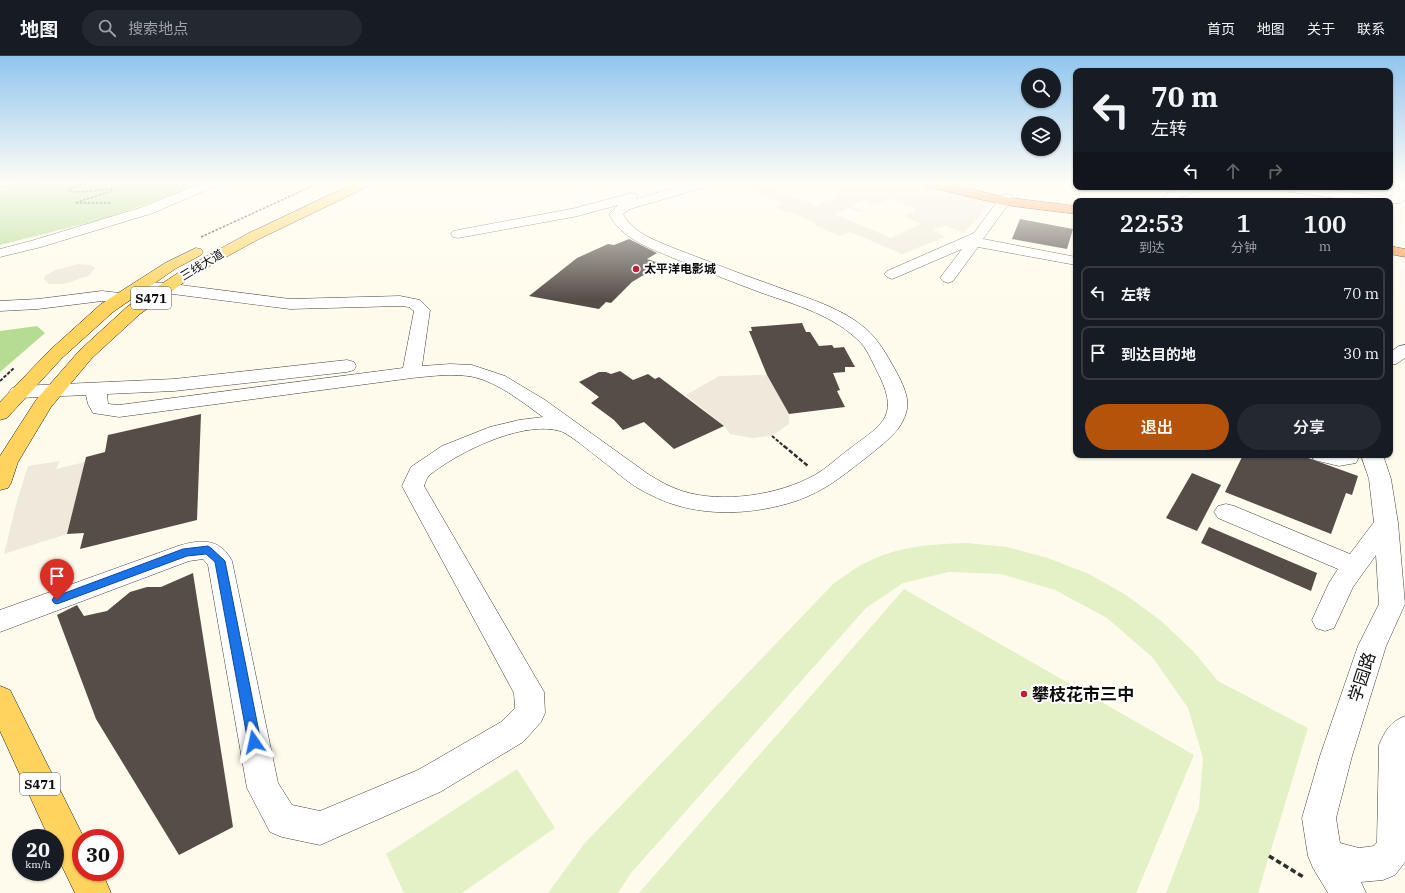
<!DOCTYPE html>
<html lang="zh">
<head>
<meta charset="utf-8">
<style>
	:root { --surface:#171b24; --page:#242831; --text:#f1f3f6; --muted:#9ea1a6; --line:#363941; --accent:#b45309 }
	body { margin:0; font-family:"IBM Plex Serif","Noto Sans SC",serif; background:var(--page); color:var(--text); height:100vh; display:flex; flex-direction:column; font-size:15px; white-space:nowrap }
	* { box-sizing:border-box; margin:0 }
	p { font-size:13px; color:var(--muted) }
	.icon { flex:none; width:22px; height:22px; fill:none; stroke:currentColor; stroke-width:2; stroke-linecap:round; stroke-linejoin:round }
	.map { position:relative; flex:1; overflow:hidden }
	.details { position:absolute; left:1073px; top:142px; width:320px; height:260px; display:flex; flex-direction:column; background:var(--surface); border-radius:8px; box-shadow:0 1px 3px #0004 }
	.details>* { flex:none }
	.banner { position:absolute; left:1073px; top:12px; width:320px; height:122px; border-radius:8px; box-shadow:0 1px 3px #0004; background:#171b24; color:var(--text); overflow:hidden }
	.buttons { position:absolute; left:1021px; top:12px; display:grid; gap:8px }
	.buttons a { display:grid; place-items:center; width:40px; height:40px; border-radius:50%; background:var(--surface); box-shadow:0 1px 3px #0004; font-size:20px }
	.speed { position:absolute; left:12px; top:773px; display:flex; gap:8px; font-size:20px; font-weight:700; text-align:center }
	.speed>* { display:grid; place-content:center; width:52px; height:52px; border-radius:50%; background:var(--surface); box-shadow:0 1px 3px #0004; line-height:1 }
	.speed small { font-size:10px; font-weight:400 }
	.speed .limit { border:6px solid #d22; background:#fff; color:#111 }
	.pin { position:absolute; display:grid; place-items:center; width:34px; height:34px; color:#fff; margin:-41px -17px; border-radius:50% 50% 50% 0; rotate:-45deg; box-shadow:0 0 4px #0007 }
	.pin .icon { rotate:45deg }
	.me { position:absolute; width:44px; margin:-22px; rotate:349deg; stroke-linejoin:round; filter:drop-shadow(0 0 3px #0008) }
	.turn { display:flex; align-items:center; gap:14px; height:84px; padding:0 12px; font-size:18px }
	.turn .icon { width:52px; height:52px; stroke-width:2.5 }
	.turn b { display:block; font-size:28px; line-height:34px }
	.lanes { display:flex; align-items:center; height:38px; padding:0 12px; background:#0003; justify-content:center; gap:20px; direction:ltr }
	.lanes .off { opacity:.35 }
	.eta { display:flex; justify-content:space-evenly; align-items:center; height:68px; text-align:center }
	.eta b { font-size:24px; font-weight:600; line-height:28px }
	.button { display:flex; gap:8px; margin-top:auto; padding:8px 12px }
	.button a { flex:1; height:46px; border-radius:24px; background:var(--accent); color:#fff; font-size:16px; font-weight:600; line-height:46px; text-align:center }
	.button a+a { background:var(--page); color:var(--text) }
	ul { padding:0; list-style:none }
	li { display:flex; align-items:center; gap:12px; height:54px; margin:0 8px 6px; padding:0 4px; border:2px solid var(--line); border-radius:8px }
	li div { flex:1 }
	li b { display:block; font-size:15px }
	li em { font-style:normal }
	header { display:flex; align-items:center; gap:24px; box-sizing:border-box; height:56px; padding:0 20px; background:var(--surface); border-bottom:1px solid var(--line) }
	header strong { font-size:19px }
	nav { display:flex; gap:22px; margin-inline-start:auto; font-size:14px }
	.search { width:280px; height:36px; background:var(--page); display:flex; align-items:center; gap:10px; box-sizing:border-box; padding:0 14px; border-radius:22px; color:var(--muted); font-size:15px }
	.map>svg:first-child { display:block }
	.forest { fill:#b6dc93 }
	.pitch { fill:#e4f1c7 }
	.plaza { fill:#efe9dc; fill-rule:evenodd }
	.building { fill:#564d49 }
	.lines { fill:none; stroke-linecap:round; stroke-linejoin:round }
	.minor-casing { stroke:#404040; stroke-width:1 }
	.major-casing { stroke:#1e1e1e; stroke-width:1 }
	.highway-casing { stroke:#1e1e1e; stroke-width:1 }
	.path-far3 { stroke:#2f2f2f; stroke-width:1.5; stroke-dasharray:2.5 1.5; stroke-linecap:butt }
	.path-far2 { stroke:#2f2f2f; stroke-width:2; stroke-dasharray:3.5 1.5; stroke-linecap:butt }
	.path-far1 { stroke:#2f2f2f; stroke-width:2.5; stroke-dasharray:4.5 2; stroke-linecap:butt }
	.path { stroke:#2f2f2f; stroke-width:3.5; stroke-dasharray:5.5 3; stroke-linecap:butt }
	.minor { fill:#fff; fill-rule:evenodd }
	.major { fill:#fed35e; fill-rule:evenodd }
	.highway { fill:#fa9950; fill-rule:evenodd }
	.route { fill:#1a73e8; stroke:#114b97 }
	.poi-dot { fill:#c2202b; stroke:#fff; stroke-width:1.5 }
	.labels { text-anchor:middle; stroke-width:4; stroke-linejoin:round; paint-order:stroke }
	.far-street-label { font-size:12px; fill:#0d0d0d; stroke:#fff }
	.far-poi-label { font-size:12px; font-weight:bold; fill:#0d0d0d; stroke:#fff; text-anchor:start }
	.shield { fill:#fff; stroke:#565656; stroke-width:1 }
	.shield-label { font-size:13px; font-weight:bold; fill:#0d0d0d }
	.near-street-label { font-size:17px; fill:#0d0d0d; stroke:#fff }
	.near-poi-label { font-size:17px; font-weight:bold; fill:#0d0d0d; stroke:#fff; text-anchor:start }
</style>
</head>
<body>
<header>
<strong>地图</strong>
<div class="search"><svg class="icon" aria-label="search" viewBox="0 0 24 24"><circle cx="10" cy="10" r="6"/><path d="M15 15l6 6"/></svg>搜索地点</div>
<nav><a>首页</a><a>地图</a><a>关于</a><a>联系</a></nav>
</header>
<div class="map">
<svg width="1405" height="837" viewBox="0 0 1405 837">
	<rect width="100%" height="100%" fill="#fffbec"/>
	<g class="forest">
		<polygon points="0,127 203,127 144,149 99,164 0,189"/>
		<polygon points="37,270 45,277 0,316 0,275"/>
	</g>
	<g class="pitch">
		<path d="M967,487L1007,491L1048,502L1089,518L1126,539L1160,564L1193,595L1218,625L1308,672L1258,837H1166L1199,751L1203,702L1188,652L1153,602L1107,562L1055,534L1001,518L949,516L903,527L866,552L631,817L618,837H548L584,788L834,527C844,521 854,512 865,507C898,490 931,488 967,487Z"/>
		<polygon points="904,533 1194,699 1136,837 639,837"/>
		<polygon points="517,713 555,772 462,837 404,837 386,798"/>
	</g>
	<g class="plaza">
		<path d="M737,127H770L766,129L816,150L839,140L836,138L840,136L832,132L843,128L842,127H919L943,135L992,147L964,177L946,170L933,173L945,181L902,198L850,176L840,180L837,179L813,168L816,167L791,156L788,157L774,151L783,147ZM889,143L914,152L913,153L916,154L904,160L921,168L891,182L835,158L849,152L856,155L866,156L851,150L862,144L873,149Z"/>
		<polygon points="78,208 90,209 94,211 95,213 88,220 64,228 49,228 44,223 45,220 55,214"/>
		<polygon points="767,319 789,358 789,368 772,380 752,382 730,378 724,370 686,339 719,320"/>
		<polygon points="60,405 56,413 85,406 67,478 4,498 17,445 28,410"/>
	</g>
	<g class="building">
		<polygon points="1020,163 1073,173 1067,193 1012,183"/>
		<polygon points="629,183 657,197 647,203 662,208 632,226 611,247 606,246 599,253 529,240 577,202 608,188 614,189"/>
		<polygon points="802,267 806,276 810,276 819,290 832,289 834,292 844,291 855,311 845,311 845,316 833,317 840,334 837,335 845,351 789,358 767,319 749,275 752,275 751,271"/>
		<polygon points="620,315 633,324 648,318 655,323 659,321 724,370 674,393 644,366 623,374 614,364 591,347 599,341 579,326 599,316 606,316 611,318"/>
		<polygon points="201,358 197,464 80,493 84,477 67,478 86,401 105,396 108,379"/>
		<polygon points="1243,399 1300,399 1358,420 1352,439 1346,437 1331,478 1225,436"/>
		<polygon points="1192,417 1221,429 1197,475 1166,462"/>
		<polygon points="1209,471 1317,517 1311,535 1201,487"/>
		<polygon points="193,517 233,771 179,799 96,663 57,559 77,549 84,560 107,555 130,536 147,531 161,531"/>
	</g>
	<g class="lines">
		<defs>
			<g id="minor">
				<polygon points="201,127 218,127 216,130 153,157 41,191 0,201 0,193 31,185 143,151"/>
				<path d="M691,127H711L709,130L630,153L623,158C634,178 657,185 676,193C708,205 740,218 772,229C803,241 839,250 865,272C879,284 888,301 897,317C908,339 913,351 898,373C889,384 878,392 867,401C842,420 827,434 796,445C750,460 695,462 651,439C635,432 622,421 609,410C599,403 569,377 560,375C526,365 470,391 442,410C438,413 431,417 428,421C426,424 425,427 424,430L544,636L545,657L541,666L523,686L440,736L320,789L282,781L270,776L247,732L208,509L203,503L189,505L0,576V554L178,490C201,483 220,482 232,505L278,727L292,749L320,755L418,714L501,666L515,652L514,637L402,430L411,411L442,390L490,371L519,364L543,361C522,346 499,327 474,321C454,317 432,320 412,322L119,361L93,357L88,348L86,339L19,342L12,340L9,336L12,332L19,330L174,323L347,304L354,306L356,310L354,314L347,316L174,335L107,338L108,348L119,349L403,312L414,255L409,251L400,250L290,253L165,237L133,234L131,231L133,228L139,226L165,227L290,243L400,240L420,244L430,254L422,310L450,308L472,309L505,320L545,344L648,418C659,425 670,431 682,435C722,448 779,439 815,419C827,412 837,402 848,394C879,370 900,363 880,321C874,310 869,296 861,287C835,260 797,249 762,237C732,226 703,214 673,202C648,191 622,183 609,158L618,149L578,160L458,182L453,181L451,178L453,175L458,174L576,152L631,137L636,138L637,141L636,143Z"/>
				<polygon points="1390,127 1401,127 1405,136 1405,144 1400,147 1390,148 1390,145 1357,145 1283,135 1279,134 1277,131 1311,131 1378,140 1394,140"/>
				<path d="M1182,131H1199C1194,138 1182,139 1175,145H1161L1170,135Z"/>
				<polygon points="1007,138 1012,139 1013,142 983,183 1076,201 1076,209 978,191 953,225 948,227 943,225 940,222 962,193 897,221 892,223 887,221 884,218 887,215 974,177 1002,139"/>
				<polygon points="102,235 129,238 131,241 129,244 123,246 102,245 38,253 0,255 0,245 38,243"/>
				<polygon points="1405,289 1405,302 1396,308 1390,309 1390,296 1399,290"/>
				<polygon points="1311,399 1360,399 1356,407 1339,410 1314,404"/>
				<path d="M1361,399H1383L1391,423L1398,467L1405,548L1386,590L1352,700L1336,762L1340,787L1359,792L1374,790L1377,786L1379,689C1385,675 1390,666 1405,660V806L1395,819L1383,824L1361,826L1366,837H1328L1313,812L1308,800L1302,762L1320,700L1358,590L1379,548L1376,499L1353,531L1334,572L1325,575L1316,572L1312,564L1329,527L1338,513L1218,462L1214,456L1218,450L1226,448L1234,450L1350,498L1374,466L1369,423Z"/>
			</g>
			<g id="major">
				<polygon points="355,127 371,127 369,130 257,184 197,217 140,258 92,302 51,351 18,406 11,427 8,432 0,434 0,400 36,344 80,294 128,250 187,211 247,178"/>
				<polygon points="196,192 201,193 203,196 201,199 175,213 113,256 62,302 7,362 0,364 0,346 50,294 101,248 165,207"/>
				<polygon points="0,630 10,634 84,782 81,782 81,816 102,816 111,837 75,837 55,796 55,782 49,782 0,675"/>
			</g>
			<g id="highway">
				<polygon points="923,127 946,127 1004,141 1076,150 1076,158 1004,149 925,130"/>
				<polygon points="1390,190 1405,193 1405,201 1390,198"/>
			</g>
		</defs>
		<use href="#minor" class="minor-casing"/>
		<use href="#major" class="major-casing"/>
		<use href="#highway" class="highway-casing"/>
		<g class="path-far3">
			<polyline points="85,127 69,133 69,135 80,136 112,133 112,135 75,147 111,147"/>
			<polyline points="0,130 40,127"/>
			<polyline points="201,181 319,127"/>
		</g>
		<g class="path-far2">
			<polyline points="0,325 14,312"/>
			<polyline points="772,380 785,391"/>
		</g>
		<polyline class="path-far1" points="784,390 808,410"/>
		<polyline class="path" points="1269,800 1305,822"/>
		<use href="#minor" class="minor"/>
		<use href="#major" class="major"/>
		<use href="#highway" class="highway"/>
	</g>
	<linearGradient id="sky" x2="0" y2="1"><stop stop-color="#91c5ee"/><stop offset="0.52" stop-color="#fffdf6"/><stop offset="1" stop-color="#fffdf6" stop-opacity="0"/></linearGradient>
	<rect width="1405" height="244" fill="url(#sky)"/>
	<polygon class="route" points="208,490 211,492 225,505 261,686 259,691 254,692 250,691 248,686 215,506 206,498 187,500 57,548 54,547 52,544 54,541 183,493"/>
	<g class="poi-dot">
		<circle cx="636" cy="213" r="4"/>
		<circle cx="1024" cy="638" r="4"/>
	</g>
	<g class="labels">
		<g class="far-street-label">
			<text transform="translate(202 209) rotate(-31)" y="4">三线大道</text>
		</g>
		<g class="far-poi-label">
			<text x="644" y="217">太平洋电影城</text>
		</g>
		<g class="shield">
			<rect x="131" y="231" width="40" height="22" rx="3"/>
			<rect x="20" y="717" width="40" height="22" rx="3"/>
		</g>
		<g class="shield-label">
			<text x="151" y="247">S471</text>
			<text x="40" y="733">S471</text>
		</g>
		<g class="near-street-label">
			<text transform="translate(1362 621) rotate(-72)" y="6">学园路</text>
		</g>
		<g class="near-poi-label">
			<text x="1032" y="644">攀枝花市三中</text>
		</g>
	</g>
</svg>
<div class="buttons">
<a><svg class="icon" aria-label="search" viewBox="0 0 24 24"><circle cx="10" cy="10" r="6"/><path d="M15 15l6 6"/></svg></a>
<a><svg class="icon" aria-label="layers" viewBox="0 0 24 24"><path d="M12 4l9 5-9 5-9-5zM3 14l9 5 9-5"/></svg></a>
</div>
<div class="speed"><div>20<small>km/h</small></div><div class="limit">30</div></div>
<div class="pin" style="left:57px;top:544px;background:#d93025"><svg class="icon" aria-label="arrive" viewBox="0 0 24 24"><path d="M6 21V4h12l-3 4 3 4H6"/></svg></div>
<svg class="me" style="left:254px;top:686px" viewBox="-20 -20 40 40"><path d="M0-17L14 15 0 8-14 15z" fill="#1a73e8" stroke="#fff" stroke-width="4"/></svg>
<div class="banner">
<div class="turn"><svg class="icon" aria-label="left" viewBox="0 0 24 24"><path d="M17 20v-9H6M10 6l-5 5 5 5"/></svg><div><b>70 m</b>左转</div></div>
<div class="lanes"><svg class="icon" aria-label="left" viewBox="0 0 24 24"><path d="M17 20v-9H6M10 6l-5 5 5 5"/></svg><svg class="icon off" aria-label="ahead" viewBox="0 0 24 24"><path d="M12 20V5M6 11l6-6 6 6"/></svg><svg class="icon off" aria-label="right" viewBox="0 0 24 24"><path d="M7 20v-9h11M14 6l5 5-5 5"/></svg></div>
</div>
<section class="details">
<div class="eta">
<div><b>22:53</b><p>到达</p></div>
<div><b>1</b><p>分钟</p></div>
<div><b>100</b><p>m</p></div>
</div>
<ul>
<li><svg class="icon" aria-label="left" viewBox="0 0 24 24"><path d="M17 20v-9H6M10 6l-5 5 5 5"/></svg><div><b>左转</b></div><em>70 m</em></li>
<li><svg class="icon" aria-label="arrive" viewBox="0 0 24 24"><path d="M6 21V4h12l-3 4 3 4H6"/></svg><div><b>到达目的地</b></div><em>30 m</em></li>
</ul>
<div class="button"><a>退出</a><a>分享</a></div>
</section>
</div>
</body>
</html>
